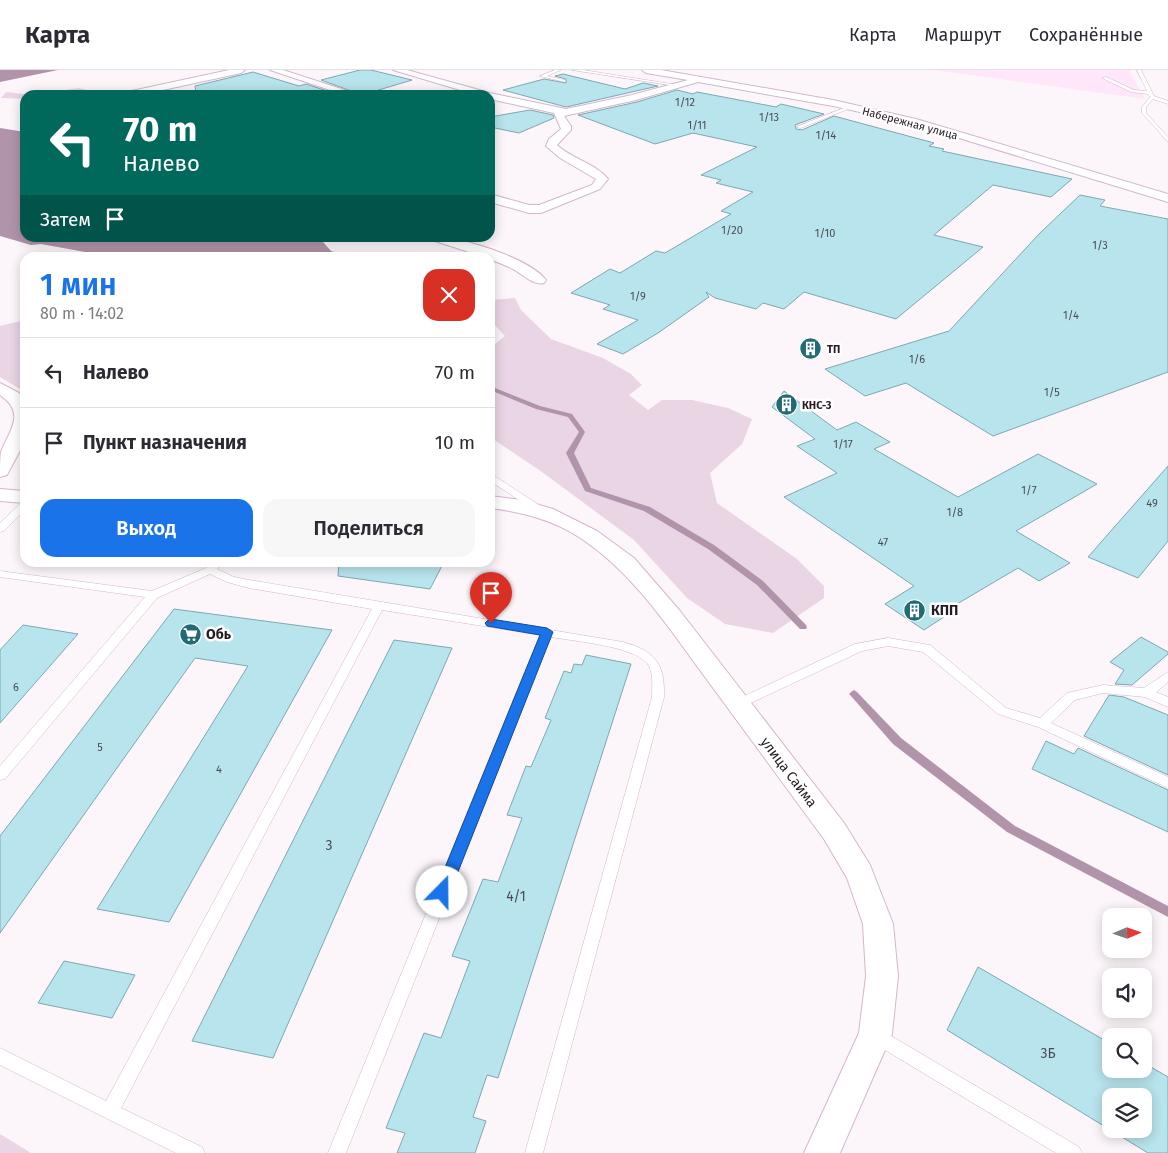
<!DOCTYPE html>
<html lang="ru">
<head>
<meta charset="utf-8">
<style>
	:root { --surface:#fff; --page:#f7f7f7; --text:#2b2b33; --muted:#7c7c81; --line:#e1e1e2; --accent:#1a73e8 }
	body { margin:0; font-family:"Fira Sans",sans-serif; background:var(--page); color:var(--text); height:100vh; display:flex; flex-direction:column; font-size:19px; white-space:nowrap }
	* { box-sizing:border-box; margin:0 }
	p { font-size:16px; color:var(--muted) }
	.icon { flex:none; width:28px; height:28px; fill:none; stroke:currentColor; stroke-width:2; stroke-linecap:round; stroke-linejoin:round }
	.map { position:relative; flex:1; overflow:hidden }
	.drawer { position:absolute; left:20px; top:182px; width:475px; height:315px; display:flex; flex-direction:column; background:var(--surface); border-radius:15px; box-shadow:0 2px 12px #0003 }
	.drawer>* { flex:none }
	.top-card { position:absolute; left:20px; top:20px; width:475px; height:152px; border-radius:15px; box-shadow:0 2px 12px #0003; background:#00695c; color:#fff; overflow:hidden }
	.needle { width:32px; rotate:88deg }
	.controls { position:absolute; left:1102px; top:838px; display:grid; gap:10px }
	.controls a { display:grid; place-items:center; width:50px; height:50px; border-radius:10px; background:var(--surface); box-shadow:0 2px 12px #0003; font-size:25px }
	.pin { position:absolute; display:grid; place-items:center; width:42px; height:42px; color:#fff; margin:-51px -21px; border-radius:50% 50% 50% 0; rotate:-45deg; box-shadow:0 0 5px #0007 }
	.pin .icon { rotate:45deg }
	.me { position:absolute; width:55px; margin:-28px; rotate:22deg; stroke-linejoin:round; filter:drop-shadow(0 0 4px #0008) }
	.turn { display:flex; align-items:center; gap:18px; height:105px; padding:0 20px; font-size:22px }
	.turn .icon { width:65px; height:65px; stroke-width:2.5 }
	.turn b { display:block; font-size:35px; line-height:42px }
	.then { display:flex; align-items:center; height:48px; padding:0 20px; background:#0003; gap:10px; font-size:19px }
	.round { display:grid; place-items:center; flex:none; width:52px; height:52px; border-radius:15px; background:var(--page) }
	.overview { display:flex; align-items:center; justify-content:space-between; height:85px; padding:0 20px }
	h1 { font-size:30px; font-weight:600; line-height:38px; color:var(--accent) }
	.button { display:flex; gap:10px; margin-top:auto; padding:10px 20px }
	.button a { flex:1; height:58px; border-radius:15px; background:var(--accent); color:#fff; font-size:20px; font-weight:600; line-height:58px; text-align:center }
	.button a+a { background:var(--page); color:var(--text) }
	ul { padding:0; list-style:none }
	li { display:flex; align-items:center; gap:15px; height:70px; padding:0 20px; border-top:1px solid var(--line) }
	li div { flex:1 }
	li b { display:block; font-size:19px }
	li em { font-style:normal }
	header { display:flex; align-items:center; gap:30px; box-sizing:border-box; height:70px; padding:0 25px; background:var(--surface); border-bottom:1px solid var(--line) }
	header strong { font-size:24px }
	nav { display:flex; gap:28px; margin-inline-start:auto; font-size:18px }
	.map>svg:first-child { display:block }
	.built { fill:#ffe6f8 }
	.green { fill:#e9d5e4 }
	.water { fill:#b194a9 }
	.lines { fill:none; stroke-linecap:round; stroke-linejoin:round }
	.stream { fill:#b194a9; fill-rule:evenodd }
	.building { fill:#b8e4ed; stroke:#7da8b1; fill-rule:evenodd }
	.service-casing { stroke:#d5b5cc; stroke-width:1 }
	.minor-casing { stroke:#d5b5cc; stroke-width:2 }
	.service { fill:#fff; fill-rule:evenodd }
	.minor { fill:#fff; fill-rule:evenodd }
	.route { fill:#1a73e8; stroke:#114b97 }
	.labels { text-anchor:middle; stroke-width:5; stroke-linejoin:round; paint-order:stroke }
	.number-label { font-size:11px; fill:#4a4d56 }
	.far-street-label { font-size:11px; fill:#261b23; stroke:#fff }
	.far-poi-label { font-size:11px; font-weight:bold; fill:#261b23; stroke:#fff; text-anchor:start }
	.poi-label { font-size:14px; font-weight:bold; fill:#261b23; stroke:#fff; text-anchor:start }
	.street-label { font-size:14px; fill:#261b23; stroke:#fff }
	.near-number-label { font-size:14px; fill:#4a4d56 }
</style>
</head>
<body>
<header>
<strong>Карта</strong>
<nav><a>Карта</a><a>Маршрут</a><a>Сохранённые</a></nav>
</header>
<div class="map">
<svg width="1168" height="1083" viewBox="0 0 1168 1083">
	<rect width="100%" height="100%" fill="#fcf6fb"/>
	<polygon class="built" points="934,0 1129,0 1145,29"/>
	<g class="green">
		<polygon points="79,18 87,20 68,25 25,25 25,29 1,28 6,22 33,25"/>
		<polygon points="515,228 521,240 551,269 603,288 631,304 642,315 629,325 648,340 662,330 692,330 728,338 752,349 742,374 710,403 717,433 797,489 824,516 824,528 773,563 725,554 687,528 634,470 542,402 490,367 490,278 505,266 490,250 490,230"/>
		<polygon points="25,250 25,322 0,307 0,256"/>
		<polygon points="0,1064 31,1083 0,1083"/>
	</g>
	<g class="water">
		<polygon points="0,0 58,0 0,12"/>
		<polygon points="0,58 25,62 25,168 303,168 323,172 331,181 350,187 118,188 41,174 31,175 0,166"/>
	</g>
	<g class="lines">
		<g class="stream">
			<polygon points="490,316 540,336 572,344 585,362 574,383 591,418 650,437 714,475 763,511 806,555 807,557 806,559 800,559 757,515 708,479 644,441 585,421 566,383 579,362 568,347 536,339 490,320"/>
			<polygon points="854,620 857,622 901,668 1015,756 1168,836 1168,847 1007,762 893,674 851,626 849,624 851,622"/>
		</g>
	</g>
	<g class="building">
		<polygon points="360,0 371,0 412,10 362,25 321,10"/>
		<polygon points="253,2 299,16 306,14 339,25 196,25 195,16"/>
		<polygon points="563,4 625,19 643,13 658,16 566,37 503,20 544,9 566,13 566,9 555,6"/>
		<polygon points="677,20 693,24 697,22 776,37 781,34 824,44 795,55 796,59 802,60 834,46 934,73 929,76 944,79 942,81 1072,109 1051,127 993,115 934,165 983,177 896,249 804,222 784,239 763,233 756,239 715,228 706,222 709,227 658,263 623,284 597,274 638,250 603,239 610,235 571,223 610,199 620,203 656,181 665,183 731,144 721,141 753,122 716,113 721,110 701,105 757,77 693,63 655,74 578,45 637,32"/>
		<polygon points="530,40 553,45 554,48 519,63 490,57 490,47"/>
		<polygon points="1080,125 1105,130 1100,136 1168,149 1168,302 993,366 906,313 865,326 825,299 949,261 1040,163"/>
		<polygon points="784,321 837,360 856,352 890,372 874,379 958,427 1038,384 1097,414 1016,461 1070,493 1039,511 1018,498 940,544 944,547 924,560 885,534 914,516 784,427 837,403 797,376 815,369 772,337"/>
		<polygon points="1168,396 1168,471 1138,508 1088,487"/>
		<polygon points="339,492 444,492 430,519 338,506"/>
		<polygon points="174,539 332,560 169,852 97,839 248,596 195,588 0,863 0,766"/>
		<polygon points="23,555 78,564 0,653 0,580"/>
		<polygon points="1141,567 1168,582 1168,584 1132,615 1115,614 1124,600 1110,592"/>
		<polygon points="394,570 452,578 273,988 192,971"/>
		<polygon points="586,585 631,594 498,1008 487,1005 473,1047 486,1051 475,1083 397,1083 405,1063 386,1058 424,963 441,968 470,891 452,886 483,809 498,812 522,748 507,745 526,696 531,697 551,650 545,648 564,601 571,603 574,594 582,595"/>
		<polygon points="1109,625 1124,627 1168,645 1168,705 1084,666"/>
		<polygon points="1046,671 1074,684 1078,678 1168,720 1168,762 1032,699"/>
		<polygon points="64,891 135,905 112,948 38,933"/>
		<path d="M978,897L1111,974V999H1144V993L1168,1007V1083H1148L947,960ZM1111,1026H1144V1059H1111Z"/>
	</g>
	<g class="lines">
		<defs>
			<g id="service">
				<polygon points="555,0 561,0 547,6 565,10 565,12 540,6"/>
				<polygon points="572,0 583,0 678,15 676,16"/>
				<polygon points="1137,0 1141,0 1154,26 1168,31 1168,34 1153,29 1146,37 1146,43 1168,67 1168,72 1142,43 1142,37 1150,27 1148,24 1131,22 1102,8 1106,7 1134,20 1147,21"/>
				<polygon points="849,36 853,37 801,58 796,57"/>
				<polygon points="490,404 493,405 545,439 544,441 536,441 490,411"/>
				<polygon points="25,431 25,440 4,461 0,462 0,453 22,432"/>
				<path d="M211,492H223L217,499L234,507L249,510L623,572C655,581 665,593 664,627L543,1083H525L652,627C652,616 654,602 647,593C632,576 574,571 551,567L346,1083H328L540,565L382,540L121,1038L202,1077L205,1083H176L0,995V978L106,1031L372,539L249,518L227,512L210,504L157,528L5,709L0,710V696L145,527L0,507V501L152,521L206,498Z"/>
				<polygon points="888,568 930,575 1006,638 1040,648 1067,623 1103,615 1144,618 1168,602 1168,612 1156,622 1168,627 1168,637 1145,627 1103,623 1075,630 1051,653 1168,707 1168,718 1038,657 998,644 923,582 888,576 862,581 742,637 734,637 732,634 734,631 855,574"/>
				<polygon points="876,957 1079,1077 1082,1083 1056,1083 870,971 868,965 870,959"/>
			</g>
			<g id="minor">
				<polygon points="229,0 245,0 241,3 140,25 122,25 127,22"/>
				<polygon points="270,0 283,0 360,25 345,25"/>
				<path d="M393,0H407L490,23L566,39L632,25L688,10L646,3L642,0H661L833,30L916,49L1168,124V132L913,54L833,36L698,12L636,30L564,46L571,56V60L557,75C572,89 595,93 608,109L600,119L541,143H529L490,132V124L529,135H539L592,115L596,109L560,88L546,76L549,69L561,59L554,43L490,29V25H477Z"/>
				<path d="M434,168C459,165 530,189 546,210L544,213C533,216 523,204 513,199C488,187 462,180 435,171Z"/>
				<path d="M0,313L19,323L25,330V371L7,405L0,407C0,399 0,389 1,382C9,361 27,343 0,325Z"/>
				<polygon points="0,419 25,421 25,433 0,431"/>
				<path d="M490,426L522,430L553,439L597,461L634,488L680,541L844,753L870,795L893,854L898,906L892,964L840,1083H804L859,963L866,906L863,854L847,808L824,769C784,715 745,661 705,607C669,558 634,504 582,469C554,450 523,442 490,438Z"/>
			</g>
		</defs>
		<use href="#service" class="service-casing"/>
		<use href="#minor" class="minor-casing"/>
		<use href="#service" class="service"/>
		<use href="#minor" class="minor"/>
	</g>
	<polygon class="route" points="491,549 547,558 553,562 450,822 448,827 442,828 437,827 435,822 540,565 487,556 485,553 487,551"/>
	<defs>
		<symbol id="building-disc" viewBox="-11 -11 22 22"><circle r="9.5" fill="#216a76" stroke="#fff"/><path d="M-4-6H4V6H1V3H-1V6H-4ZM-2.5-4.3h1.7v1.8h-1.7ZM.8-4.3h1.7v1.8H.8ZM-2.5-1h1.7V.8h-1.7ZM.8-1h1.7V.8H.8Z" fill="#fff"/></symbol>
		<symbol id="supermarket-disc" viewBox="-11 -11 22 22"><circle r="9.5" fill="#216a76" stroke="#fff"/><path d="M-6-5.5h2.5l.6 2H6L4.5 2H-2.5L-4.4-4H-6ZM-1.5 3.2a1.3 1.3 0 1 0 .1 0ZM3 3.2a1.3 1.3 0 1 0 .1 0Z" fill="#fff"/></symbol>
	</defs>
	<g fill-rule="evenodd">
		<use href="#building-disc" x="798" y="266" width="25" height="25"/>
		<use href="#building-disc" x="774" y="322" width="25" height="25"/>
		<use href="#building-disc" x="902" y="528" width="25" height="25"/>
		<use href="#supermarket-disc" x="178" y="552" width="25" height="25"/>
	</g>
	<g class="labels">
		<g class="number-label">
			<text x="685" y="36">1/12</text>
			<text x="769" y="51">1/13</text>
			<text x="697" y="59">1/11</text>
			<text x="826" y="69">1/14</text>
			<text x="732" y="164">1/20</text>
			<text x="825" y="167">1/10</text>
			<text x="1100" y="179">1/3</text>
			<text x="638" y="230">1/9</text>
			<text x="1071" y="249">1/4</text>
			<text x="917" y="293">1/6</text>
			<text x="1052" y="326">1/5</text>
			<text x="843" y="378">1/17</text>
			<text x="1029" y="424">1/7</text>
			<text x="1152" y="437">49</text>
			<text x="955" y="446">1/8</text>
			<text x="883" y="476">47</text>
			<text x="16" y="621">6</text>
			<text x="100" y="681">5</text>
			<text x="219" y="703">4</text>
		</g>
		<g class="far-street-label">
			<text transform="translate(910 53) rotate(15)" y="4">Набережная улица</text>
		</g>
		<g class="far-poi-label">
			<text x="827" y="283">ТП</text>
			<text x="802" y="339">КНС-3</text>
		</g>
		<g class="poi-label">
			<text x="931" y="545">КПП</text>
			<text x="206" y="569">Обь</text>
		</g>
		<g class="street-label">
			<text transform="translate(789 702) rotate(53)" y="5">улица Сайма</text>
		</g>
		<g class="near-number-label">
			<text x="329" y="780">3</text>
			<text x="516" y="831">4/1</text>
			<text x="1048" y="988">3Б</text>
		</g>
	</g>
</svg>
<div class="controls">
<a><svg class="needle" viewBox="-14 -14 28 28"><path d="M0-13l5 13h-10z" fill="#e53935"/><path d="M0 13l5-13h-10z" fill="#7c7c81"/></svg></a>
<a><svg class="icon" aria-label="sound" viewBox="0 0 24 24"><path d="M4 9h4l5-4v14l-5-4H4zM17 9q2 3 0 6"/></svg></a>
<a><svg class="icon" aria-label="search" viewBox="0 0 24 24"><circle cx="10" cy="10" r="6"/><path d="M15 15l6 6"/></svg></a>
<a><svg class="icon" aria-label="layers" viewBox="0 0 24 24"><path d="M12 4l9 5-9 5-9-5zM3 14l9 5 9-5"/></svg></a>
</div>
<div class="pin" style="left:491px;top:553px;background:#d93025"><svg class="icon" aria-label="arrive" viewBox="0 0 24 24"><path d="M6 21V4h12l-3 4 3 4H6"/></svg></div>
<svg class="me" style="left:442px;top:822px" viewBox="-20 -20 40 40"><circle r="19" fill="#fff"/><path d="M0-13L10 11 0 6-10 11z" fill="#1a73e8"/></svg>
<div class="top-card">
<div class="turn"><svg class="icon" aria-label="left" viewBox="0 0 24 24"><path d="M17 20v-9H6M10 6l-5 5 5 5"/></svg><div><b>70 m</b>Налево</div></div>
<div class="then">Затем<svg class="icon" aria-label="arrive" viewBox="0 0 24 24"><path d="M6 21V4h12l-3 4 3 4H6"/></svg></div>
</div>
<section class="drawer">
<div class="overview"><div><h1>1 мин</h1><p>80 m · 14:02</p></div><a class="round" style="background:#d93025;color:#fff"><svg class="icon" aria-label="close" viewBox="0 0 24 24"><path d="M6 6l12 12M18 6L6 18"/></svg></a></div>
<ul>
<li><svg class="icon" aria-label="left" viewBox="0 0 24 24"><path d="M17 20v-9H6M10 6l-5 5 5 5"/></svg><div><b>Налево</b></div><em>70 m</em></li>
<li><svg class="icon" aria-label="arrive" viewBox="0 0 24 24"><path d="M6 21V4h12l-3 4 3 4H6"/></svg><div><b>Пункт назначения</b></div><em>10 m</em></li>
</ul>
<div class="button"><a>Выход</a><a>Поделиться</a></div>
</section>
</div>
</body>
</html>
